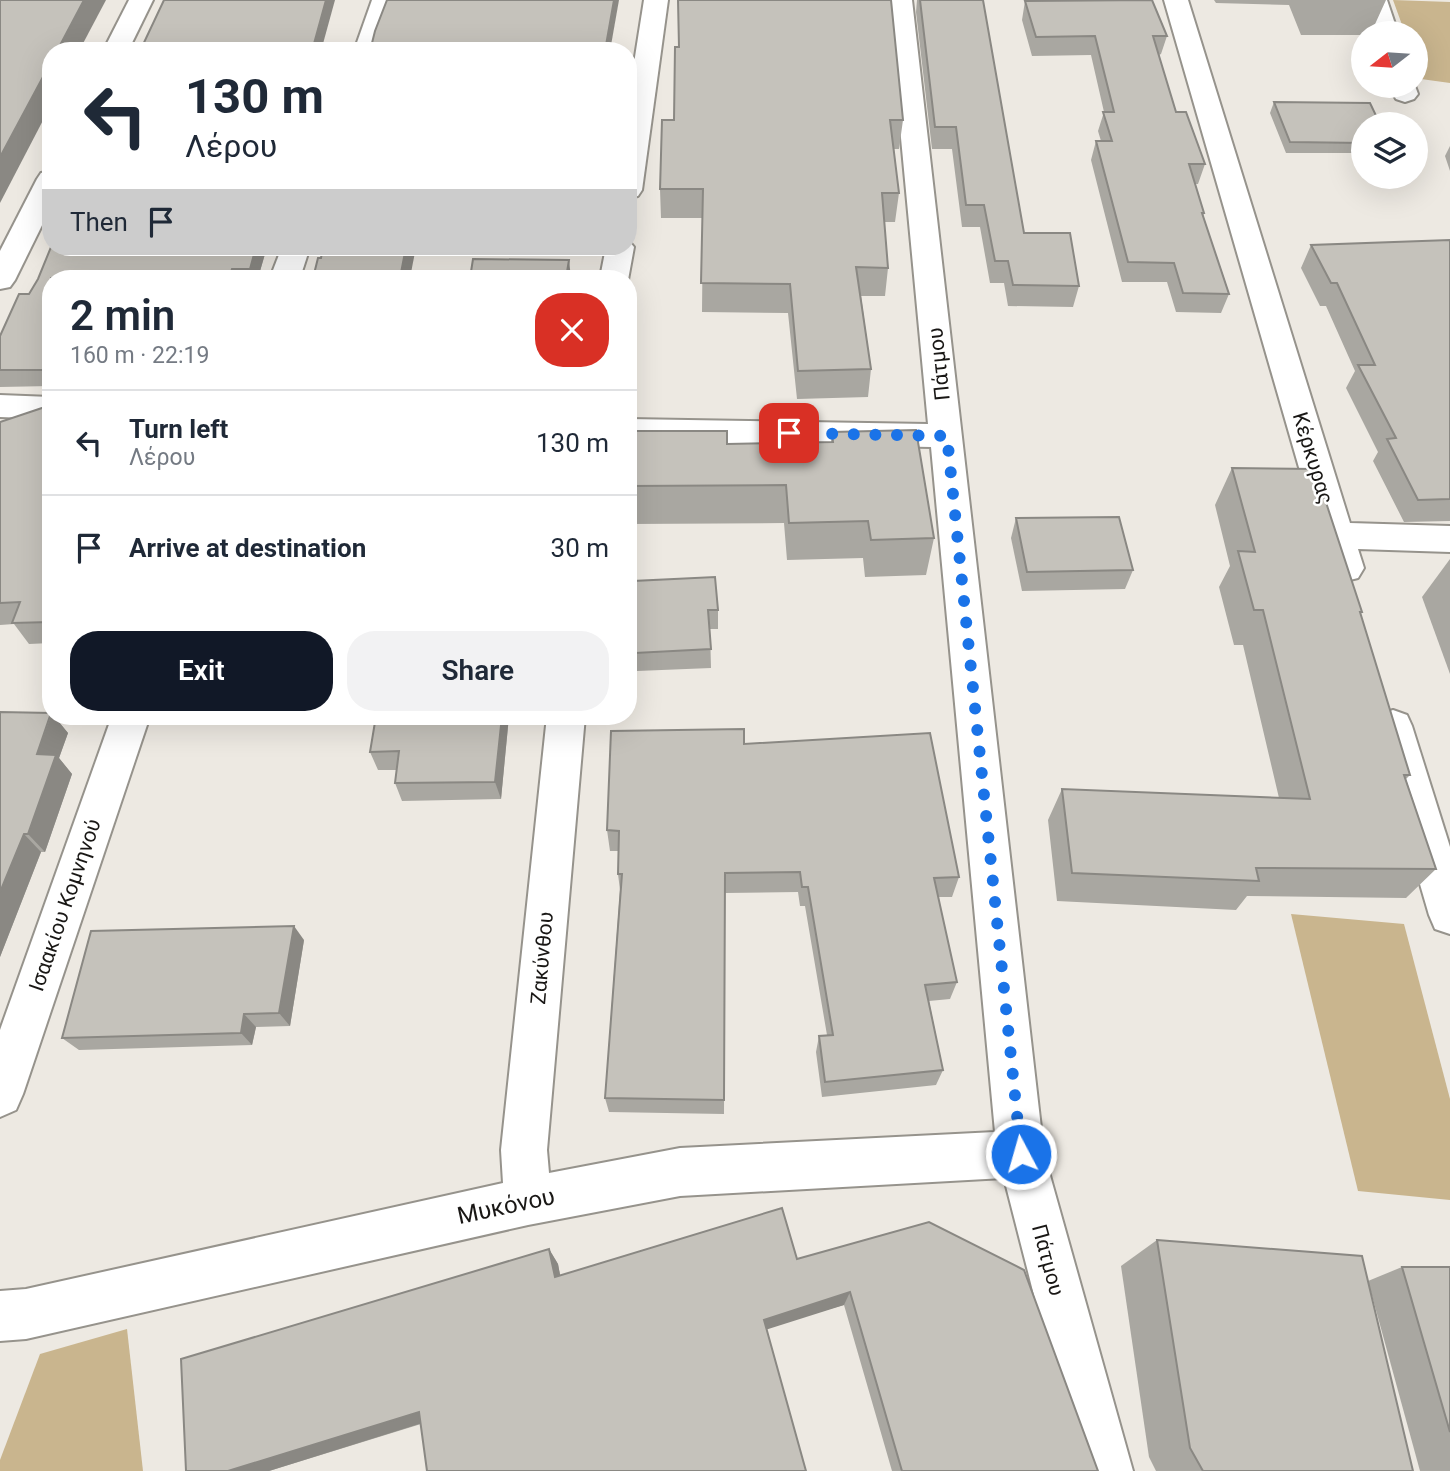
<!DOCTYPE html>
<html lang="en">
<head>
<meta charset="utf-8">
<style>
	:root { --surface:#fff; --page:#f2f2f3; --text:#1f2937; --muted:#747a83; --line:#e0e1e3; --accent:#111827 }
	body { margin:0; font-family:Roboto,sans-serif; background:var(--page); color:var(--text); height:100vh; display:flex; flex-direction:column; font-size:26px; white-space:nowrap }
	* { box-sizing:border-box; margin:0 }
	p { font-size:23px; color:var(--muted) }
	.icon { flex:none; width:38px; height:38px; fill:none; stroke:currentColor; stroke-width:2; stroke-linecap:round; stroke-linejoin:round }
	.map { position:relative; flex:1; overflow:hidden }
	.drawer { position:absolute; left:42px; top:270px; width:595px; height:455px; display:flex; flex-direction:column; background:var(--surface); border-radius:28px; box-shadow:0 7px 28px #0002 }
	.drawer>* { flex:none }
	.banner { position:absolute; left:42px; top:42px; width:595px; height:214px; border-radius:28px; box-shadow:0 7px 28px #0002; background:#fff; color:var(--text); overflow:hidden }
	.needle { width:46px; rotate:253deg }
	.buttons { position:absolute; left:1351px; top:21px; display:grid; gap:14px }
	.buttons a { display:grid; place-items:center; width:77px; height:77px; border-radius:50%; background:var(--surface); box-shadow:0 7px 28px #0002; font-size:35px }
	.pin { position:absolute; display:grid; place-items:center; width:60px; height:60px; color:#fff; margin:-30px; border-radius:14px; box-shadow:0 4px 10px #0006 }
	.me { position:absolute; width:77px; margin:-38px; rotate:354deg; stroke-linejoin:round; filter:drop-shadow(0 0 5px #0008) }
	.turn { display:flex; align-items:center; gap:24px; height:147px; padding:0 28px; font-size:32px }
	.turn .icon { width:91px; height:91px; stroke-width:2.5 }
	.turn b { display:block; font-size:49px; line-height:60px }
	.then { display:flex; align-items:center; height:66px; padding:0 28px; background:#0003; gap:14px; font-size:26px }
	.round { display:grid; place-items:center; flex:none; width:74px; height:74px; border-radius:28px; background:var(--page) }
	.summary { display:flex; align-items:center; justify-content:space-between; height:119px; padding:0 28px }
	h1 { font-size:42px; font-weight:600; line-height:52px }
	.action { display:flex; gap:14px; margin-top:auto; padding:14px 28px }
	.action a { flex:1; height:80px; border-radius:28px; background:var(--accent); color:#fff; font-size:28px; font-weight:600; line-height:80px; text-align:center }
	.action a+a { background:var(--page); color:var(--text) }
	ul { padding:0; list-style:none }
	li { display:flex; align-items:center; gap:21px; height:105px; padding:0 28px; border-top:2px solid var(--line) }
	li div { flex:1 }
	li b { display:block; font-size:26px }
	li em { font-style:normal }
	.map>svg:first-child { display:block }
	.green { fill:#c9b58e }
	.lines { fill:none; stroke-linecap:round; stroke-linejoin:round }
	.minor-casing { stroke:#96938c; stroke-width:4 }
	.minor { fill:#fff; fill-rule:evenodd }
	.wall { fill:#a9a7a1 }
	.shaded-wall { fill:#8a8883 }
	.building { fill:#c5c2bb; stroke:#8a8883; stroke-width:2 }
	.route { stroke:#1a73e8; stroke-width:12; stroke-dasharray:0 21.6 }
	.labels { text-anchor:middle; stroke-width:5; stroke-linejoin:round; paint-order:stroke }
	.street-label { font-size:21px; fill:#191715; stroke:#fff }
	.near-street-label { font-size:24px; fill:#191715; stroke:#fff }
</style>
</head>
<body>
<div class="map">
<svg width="1450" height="1471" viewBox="0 0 1450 1471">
	<rect width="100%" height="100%" fill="#ede9e2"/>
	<g class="green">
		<polygon points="1393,0 1450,2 1450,83 1421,79 1416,64 1416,33 1405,33"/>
		<polygon points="1291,914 1404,924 1450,1099 1450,1200 1358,1191"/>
		<polygon points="127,1329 143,1471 0,1471 0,1460 40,1354"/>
	</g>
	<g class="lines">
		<defs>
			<g id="minor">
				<polygon points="129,0 153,0 128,51 103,51"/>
				<polygon points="372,0 396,0 378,51 354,51"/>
				<polygon points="644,0 668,0 642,190 638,196 628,198 628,101"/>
				<polygon points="888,0 912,0 1044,1154 1133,1471 1079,1471 1004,1178 680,1196 528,1225 26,1339 0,1341 0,1291 26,1289 503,1183 501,1150 547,716 585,716 547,1150 549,1173 680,1148 995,1132 931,447 628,441 628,419 928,424"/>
				<polygon points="1164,0 1188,0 1350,523 1450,526 1450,552 1358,549 1364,568 1358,578 1346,581 1334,578 1328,568"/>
				<polygon points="1363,0 1387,0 1398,33 1374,33"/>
				<polygon points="1389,86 1415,86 1418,94 1414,99 1405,102 1396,99"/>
				<polygon points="51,171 51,207 15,280 10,287 0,289 0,251 37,179 41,173"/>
				<polygon points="628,240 634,247 628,280 600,278 606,247 628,247"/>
				<polygon points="282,247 310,247 300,278 270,278"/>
				<polygon points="0,395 51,397 51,419 0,417"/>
				<polygon points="1393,710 1407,715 1412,726 1450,847 1450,934 1435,929 1429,915 1374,726 1379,715"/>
				<polygon points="112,716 150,716 23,1094 16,1110 0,1117 0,1030"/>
			</g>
		</defs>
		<use href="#minor" class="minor-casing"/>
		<use href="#minor" class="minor"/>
	</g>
	<g class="wall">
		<polygon points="917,0 983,0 1024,233 1079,286 1073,307 1008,306 1004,283 990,283 980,227 962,227 952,149 932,149 916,12"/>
		<polygon points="1214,0 1386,0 1371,33 1363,33 1363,35 1301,35 1289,5 1216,3"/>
		<polygon points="1025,1 1167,36 1161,54 1159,55 1176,112 1205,164 1198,184 1195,184 1204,213 1203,216 1229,294 1221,313 1176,312 1167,282 1122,282 1091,160 1096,141 1101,141 1098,131 1104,112 1091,55 1032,56 1022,20"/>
		<polygon points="1274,102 1363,124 1363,153 1286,153 1270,113"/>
		<polygon points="674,120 903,120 899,149 894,149 899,193 895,222 884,222 888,268 885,296 861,296 871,369 868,397 797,399 788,313 702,312 703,218 661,218 660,189"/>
		<polygon points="1450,146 1450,171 1445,156"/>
		<polygon points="1450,240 1450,521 1404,522 1373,461 1378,452 1346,388 1355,371 1326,306 1320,306 1301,268 1311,245"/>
		<polygon points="51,247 267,247 258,278 51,278 51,386 0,387 0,336 19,294 29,294 38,279"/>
		<polygon points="51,405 51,643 29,644 14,624 0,625 0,422"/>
		<polygon points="628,431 727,444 831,442 832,432 934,538 926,575 865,577 863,558 787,560 784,523 628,524"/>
		<polygon points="1232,468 1362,612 1360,615 1410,775 1406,779 1436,869 1406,898 1247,896 1236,910 1057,901 1048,820 1062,789 1279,798 1243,645 1234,645 1219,587 1230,566 1215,505"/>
		<polygon points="1016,518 1133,570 1125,589 1022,591 1011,538"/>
		<polygon points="1450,559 1450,674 1422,597"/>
		<polygon points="633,581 718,610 718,629 710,629 711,668 637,671 635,653"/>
		<polygon points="0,712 54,716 68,733 59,758 72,774 45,852 41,852 0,957"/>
		<polygon points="322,716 509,716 501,799 402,801 395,783 397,770 378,770 370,752 375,720 324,720"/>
		<polygon points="744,744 959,877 952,897 938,897 957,982 950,999 929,1001 943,1070 936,1085 822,1097 816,1052 819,1036 827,1035 805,906 800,906 798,892 725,893 724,1114 609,1112 605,1098 620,890 618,874 619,851 610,851 607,830"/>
		<polygon points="304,940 290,1026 256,1027 252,1045 79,1050 62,1038"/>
		<polygon points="929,1222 1098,1471 892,1471 844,1305 421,1424 269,1471 186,1471 549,1249 558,1264 560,1275 797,1259"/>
		<polygon points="1157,1240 1413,1471 1156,1471 1149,1457 1121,1266"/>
		<polygon points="1402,1267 1450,1267 1450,1471 1420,1471 1368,1281"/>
	</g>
	<g class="shaded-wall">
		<polygon points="84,0 106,0 79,51 57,51"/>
		<polygon points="326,0 335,0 321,51 312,51"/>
		<polygon points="614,0 619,0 610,51 605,51"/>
		<polygon points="51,62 51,105 0,203 0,157"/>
		<polygon points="256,247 267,247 258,278 253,278 250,269"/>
		<polygon points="406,247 416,247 410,278 400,278"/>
		<polygon points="569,260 571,278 566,278"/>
		<polygon points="232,269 236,278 229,278"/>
		<polygon points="51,716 54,716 68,733 59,758 72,774 45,852 28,834 37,754"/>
		<polygon points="502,716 509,716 501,799 495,782"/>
		<polygon points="24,834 41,852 0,957 0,892"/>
		<polygon points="294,926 304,940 290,1026 279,1013"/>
		<polygon points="244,1014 256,1027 252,1045 241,1033"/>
		<polygon points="549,1249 558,1264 563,1290 555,1277"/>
		<polygon points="850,1292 844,1305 762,1331 764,1320"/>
		<polygon points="419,1412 435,1419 269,1471 228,1471"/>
	</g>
	<g class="building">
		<polygon points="0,0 84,0 57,51 51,51 51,62 0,157"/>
		<polygon points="164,0 326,0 312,51 140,51"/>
		<polygon points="387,0 614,0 605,51 562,51 562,49 543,51 370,51 375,31"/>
		<polygon points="678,0 891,0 903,120 890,120 899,193 882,193 888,268 856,267 871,369 798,371 790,284 701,283 703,189 660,189 662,120 674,120 675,47 679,47"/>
		<polygon points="920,0 983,0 1024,233 1070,233 1079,286 1013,285 1008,261 995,261 984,205 966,205 956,127 935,127"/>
		<polygon points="1152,0 1167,36 1153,36 1176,112 1186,112 1205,164 1189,164 1204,213 1202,213 1229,294 1183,293 1174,263 1128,262 1096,141 1112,141 1103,112 1114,112 1095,36 1036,37 1025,1"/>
		<polygon points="1274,102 1370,103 1380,124 1363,124 1363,143 1290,142"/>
		<polygon points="1450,240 1450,499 1418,500 1387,439 1396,438 1358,365 1375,365 1337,283 1331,283 1311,245"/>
		<polygon points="51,247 256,247 250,269 232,269 229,278 51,278 51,370 0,370 0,336 19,294 29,294 38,279"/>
		<polygon points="323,247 406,247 400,278 313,278 318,258 321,258"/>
		<polygon points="473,259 569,260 566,278 470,278"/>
		<polygon points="51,405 51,622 12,623 20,602 0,603 0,422"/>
		<polygon points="916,430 934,538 871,540 868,521 789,523 786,485 628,486 628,431 727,431 727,444 833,442 832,432"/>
		<polygon points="1232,468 1315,469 1362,612 1360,612 1410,775 1404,775 1436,869 1256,868 1259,881 1072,873 1062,789 1310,799 1263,610 1254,610 1238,551 1255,552"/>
		<polygon points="1119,517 1133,570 1027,572 1016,518"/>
		<polygon points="715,577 718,610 708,610 711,649 635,653 633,581"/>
		<polygon points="0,712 51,713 37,754 56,755 28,834 24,834 0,892"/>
		<polygon points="376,716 502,716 495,782 395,783 399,751 370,752"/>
		<polygon points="744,729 744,744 930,733 959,877 934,878 957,982 925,985 943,1070 825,1082 819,1036 833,1035 808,887 802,887 800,872 725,873 724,1100 605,1098 622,874 618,874 619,831 607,830 611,731"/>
		<polygon points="294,926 279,1013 244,1014 241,1033 62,1038 91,931"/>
		<polygon points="782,1208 797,1259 929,1222 1024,1270 1098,1471 902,1471 850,1292 764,1320 806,1471 427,1471 419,1412 228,1471 186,1471 181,1359 549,1249 555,1277"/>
		<polygon points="1157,1240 1362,1256 1413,1471 1203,1471 1190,1448"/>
		<polygon points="1402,1267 1450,1267 1450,1432"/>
	</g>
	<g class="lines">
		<polyline class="route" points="789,433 947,436 1021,1154"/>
	</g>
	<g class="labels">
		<g class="street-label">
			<text transform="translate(939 364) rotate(-96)" y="7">Πάτμου</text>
			<text transform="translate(1313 458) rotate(73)" y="7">Κέρκυρας</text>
			<text transform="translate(65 905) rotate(-71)" y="7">Ισαακίου Κομνηνού</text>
			<text transform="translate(542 958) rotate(-85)" y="7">Ζακύνθου</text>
			<text transform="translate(1048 1260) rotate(75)" y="7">Πάτμου</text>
		</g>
		<g class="near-street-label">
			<text transform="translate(506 1206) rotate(-12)" y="8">Μυκόνου</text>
		</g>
	</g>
</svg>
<div class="buttons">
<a><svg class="needle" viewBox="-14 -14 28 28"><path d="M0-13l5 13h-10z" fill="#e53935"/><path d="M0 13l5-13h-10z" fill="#747a83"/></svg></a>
<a><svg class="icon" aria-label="layers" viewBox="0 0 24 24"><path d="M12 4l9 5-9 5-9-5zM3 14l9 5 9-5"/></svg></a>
</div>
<div class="pin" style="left:789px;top:433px;background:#d93025"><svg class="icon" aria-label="arrive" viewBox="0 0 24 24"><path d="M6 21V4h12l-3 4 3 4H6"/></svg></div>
<svg class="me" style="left:1021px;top:1154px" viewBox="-20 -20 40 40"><circle r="17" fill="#1a73e8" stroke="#fff" stroke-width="3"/><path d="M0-11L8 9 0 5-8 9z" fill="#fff"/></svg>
<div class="banner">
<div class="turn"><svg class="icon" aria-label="left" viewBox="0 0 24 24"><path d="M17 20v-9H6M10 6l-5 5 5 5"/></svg><div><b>130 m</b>Λέρου</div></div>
<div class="then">Then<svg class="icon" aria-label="arrive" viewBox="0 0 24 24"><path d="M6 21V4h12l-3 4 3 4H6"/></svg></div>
</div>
<section class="drawer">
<div class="summary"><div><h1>2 min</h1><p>160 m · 22:19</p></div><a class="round" style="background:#d93025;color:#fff"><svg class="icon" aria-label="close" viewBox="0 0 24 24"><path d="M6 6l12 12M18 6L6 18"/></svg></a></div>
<ul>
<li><svg class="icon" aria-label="left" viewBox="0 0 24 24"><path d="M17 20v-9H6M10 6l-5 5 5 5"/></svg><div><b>Turn left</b><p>Λέρου</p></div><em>130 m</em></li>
<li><svg class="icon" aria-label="arrive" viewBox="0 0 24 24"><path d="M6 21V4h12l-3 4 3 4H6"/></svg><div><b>Arrive at destination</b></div><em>30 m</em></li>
</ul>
<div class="action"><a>Exit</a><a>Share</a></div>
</section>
</div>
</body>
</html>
